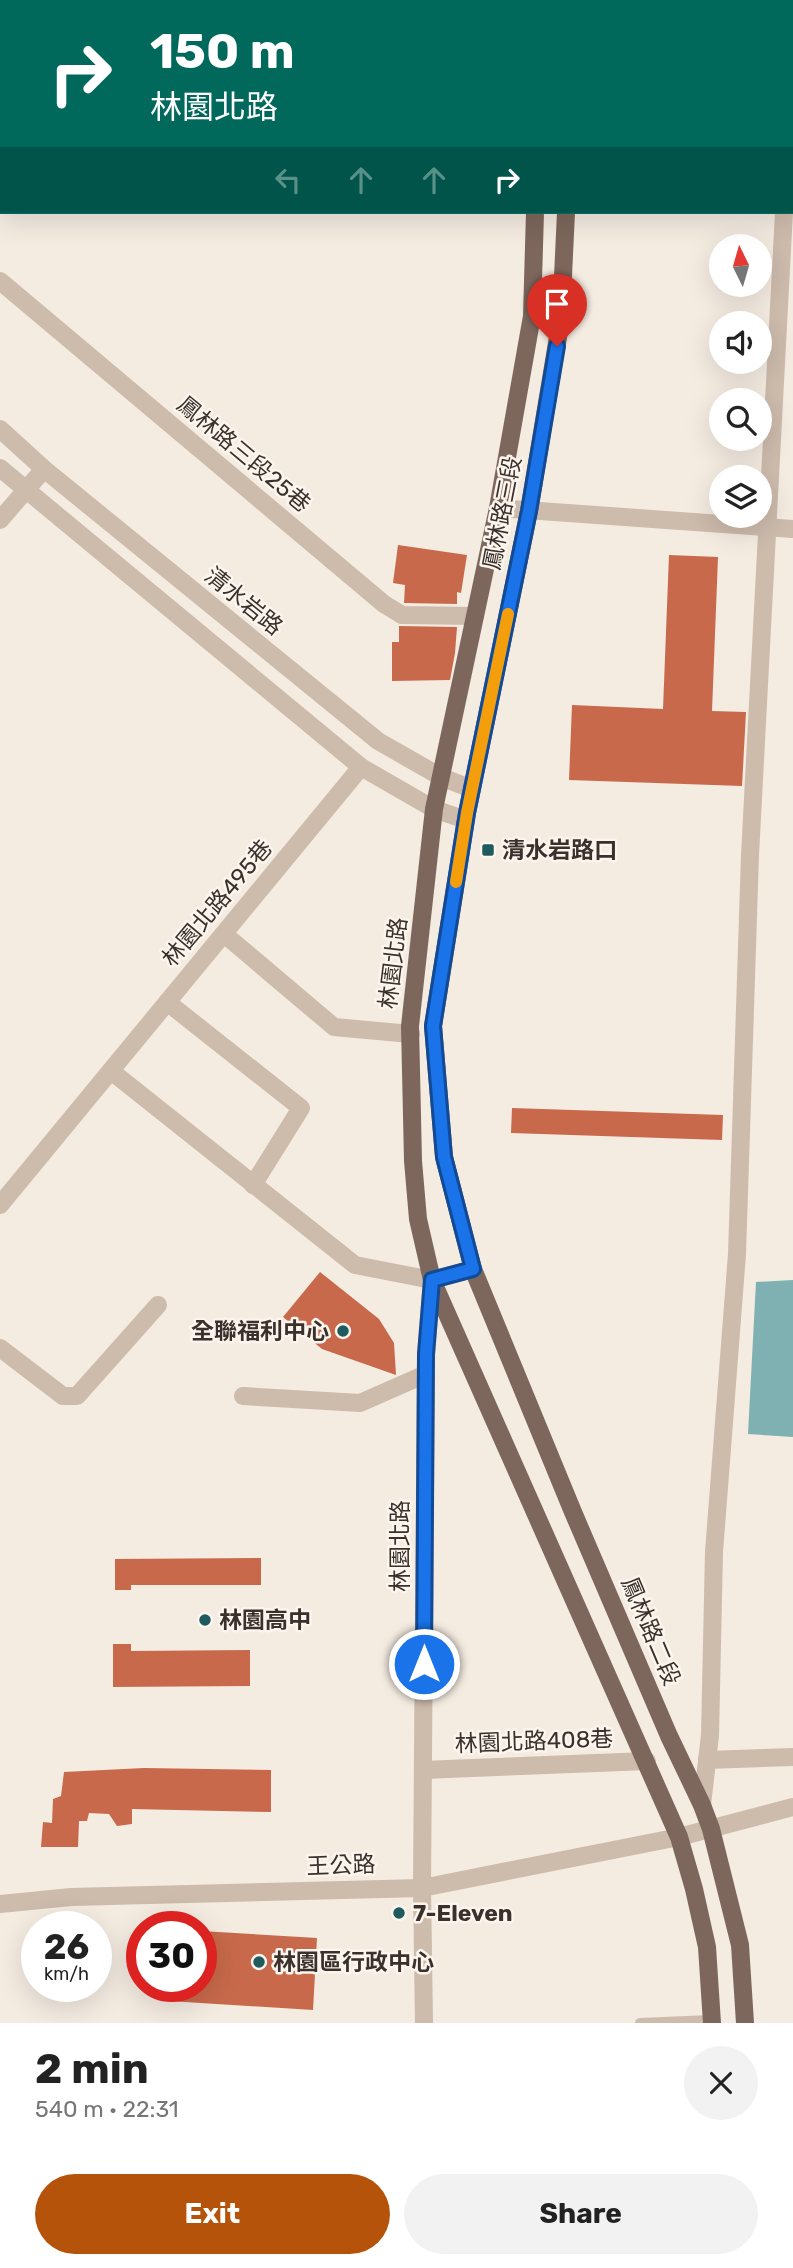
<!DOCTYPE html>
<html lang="en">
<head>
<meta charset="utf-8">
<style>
	:root { --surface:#fff; --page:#f2f2f2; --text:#222; --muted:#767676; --accent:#b45309 }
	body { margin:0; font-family:Rubik,"Noto Sans TC",sans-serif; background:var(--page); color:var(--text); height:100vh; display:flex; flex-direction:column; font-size:26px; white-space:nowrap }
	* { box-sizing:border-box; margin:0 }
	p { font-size:23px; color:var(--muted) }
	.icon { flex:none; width:38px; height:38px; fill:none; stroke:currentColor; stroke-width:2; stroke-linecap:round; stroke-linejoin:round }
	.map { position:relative; height:2023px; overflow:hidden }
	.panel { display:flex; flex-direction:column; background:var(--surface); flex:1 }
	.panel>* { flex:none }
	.banner { position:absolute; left:0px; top:0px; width:794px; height:214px; box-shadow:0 7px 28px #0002; background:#00695c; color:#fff; overflow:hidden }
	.needle { width:46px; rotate:355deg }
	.buttons { position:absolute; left:709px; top:234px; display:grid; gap:14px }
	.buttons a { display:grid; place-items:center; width:63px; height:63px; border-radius:50%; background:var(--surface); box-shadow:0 7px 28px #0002; font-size:35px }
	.speed { position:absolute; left:21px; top:1911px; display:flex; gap:14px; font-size:35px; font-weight:700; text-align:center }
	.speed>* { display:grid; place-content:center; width:91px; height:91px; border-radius:50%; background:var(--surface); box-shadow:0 7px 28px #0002; line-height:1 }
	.speed small { font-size:18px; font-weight:400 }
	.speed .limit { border:10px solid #d22; background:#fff; color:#111 }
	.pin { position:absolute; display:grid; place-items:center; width:60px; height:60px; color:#fff; margin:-72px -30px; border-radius:50% 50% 50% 0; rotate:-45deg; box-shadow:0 0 7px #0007 }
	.pin .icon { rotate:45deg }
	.me { position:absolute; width:77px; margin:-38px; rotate:0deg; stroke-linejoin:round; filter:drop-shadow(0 0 5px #0008) }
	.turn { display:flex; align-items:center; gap:24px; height:147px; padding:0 35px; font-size:32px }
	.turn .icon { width:91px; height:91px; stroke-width:2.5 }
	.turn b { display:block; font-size:49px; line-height:60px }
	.lanes { display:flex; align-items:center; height:66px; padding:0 35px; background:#0003; justify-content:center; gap:35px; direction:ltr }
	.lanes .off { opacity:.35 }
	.round { display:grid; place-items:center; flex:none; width:74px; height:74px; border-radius:37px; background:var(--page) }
	.overview { display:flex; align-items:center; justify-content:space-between; height:119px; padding:0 35px }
	h1 { font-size:42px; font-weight:700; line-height:52px }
	.action { display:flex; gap:14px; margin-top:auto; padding:14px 35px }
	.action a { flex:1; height:80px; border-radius:42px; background:var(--accent); color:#fff; font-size:28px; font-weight:700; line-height:80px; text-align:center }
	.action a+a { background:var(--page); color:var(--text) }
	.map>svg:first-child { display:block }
	.water { fill:#7fb0b2 }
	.building { fill:#c8694b }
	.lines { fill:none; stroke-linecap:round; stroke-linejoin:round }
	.service { stroke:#cdbbac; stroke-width:10 }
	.minor { stroke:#cdbbac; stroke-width:18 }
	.tertiary { stroke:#cdbbac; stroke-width:18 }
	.primary { stroke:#7d675c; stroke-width:18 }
	.route-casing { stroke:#114b97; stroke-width:18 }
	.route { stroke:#1a73e8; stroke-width:12 }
	.slow { stroke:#f59e0b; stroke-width:12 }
	.poi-dot { fill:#1f5a5e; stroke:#fbf5ee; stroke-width:2.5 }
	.labels { text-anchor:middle; stroke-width:5; stroke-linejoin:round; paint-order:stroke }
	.street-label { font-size:23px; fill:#3b302b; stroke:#fbf5ee }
	.poi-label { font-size:23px; font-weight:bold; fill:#3b302b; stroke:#fbf5ee; text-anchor:start }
</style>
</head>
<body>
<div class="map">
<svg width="793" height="2023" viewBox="0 0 793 2023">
	<rect width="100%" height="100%" fill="#f4ebe1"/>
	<polygon class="water" points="793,1280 793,1437 748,1434 756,1282"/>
	<g class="building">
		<polygon points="398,545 467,555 461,593 457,592 457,604 404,603 405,585 393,583"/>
		<polygon points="669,555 718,557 712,711 746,712 742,786 569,780 572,705 663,709"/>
		<polygon points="399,626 457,627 455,653 450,680 392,681 392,642 399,642"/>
		<polygon points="512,1108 723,1115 722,1140 511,1133"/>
		<polygon points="320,1272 379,1319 394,1343 396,1375 322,1349 283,1317"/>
		<polygon points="261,1558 261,1585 131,1585 131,1590 115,1590 115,1559"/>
		<polygon points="113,1644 131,1644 131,1651 250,1650 250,1686 113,1687"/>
		<polygon points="144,1768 271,1770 271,1812 132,1809 132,1824 117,1826 109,1814 89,1813 87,1821 79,1821 78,1847 41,1847 43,1822 52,1823 53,1799 61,1796 64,1772"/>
		<polygon points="201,1931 317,1938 313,2010 169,2001 170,1986 201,1986"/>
	</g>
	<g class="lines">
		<polyline class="service" points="640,2023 711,2020"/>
		<g class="minor">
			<polyline points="347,0 349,2"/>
			<polyline points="793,62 793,58"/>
			<polyline points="0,281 384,604 402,615 475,616"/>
			<polyline points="498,508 793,529"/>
			<polyline points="0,520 44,469"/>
			<polyline points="224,934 334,1027 411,1034"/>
			<polyline points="167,1002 301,1108 253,1185"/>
			<polyline points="111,1071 355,1265 432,1280 473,1269"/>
			<polyline points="0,1205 361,767"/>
			<polyline points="0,1348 63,1396 77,1396 158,1305"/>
			<polyline points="243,1396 360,1403 426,1374"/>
			<polyline points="707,1760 793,1757"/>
			<polyline points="423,1770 647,1761"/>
			<polyline points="702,1805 710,1735 714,1552 737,1254 750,855 784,212"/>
			<polyline points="679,1837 793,1807"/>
			<polyline points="424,2023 422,1888 426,1355 432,1280"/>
		</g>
		<g class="tertiary">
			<polyline points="0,429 44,469 378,741 441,777 472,789"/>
			<polyline points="0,468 361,767 434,809 466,820"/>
			<polyline points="0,1904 71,1897 422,1888 679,1837"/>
		</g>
		<g class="primary">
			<polyline points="543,2 543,0"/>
			<polyline points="575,2 575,0"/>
			<polyline points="535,212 532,316 498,508 434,809 410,1026 413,1161 418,1219 432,1280 679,1837 694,1889 707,1947 712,2023"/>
			<polyline points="566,212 561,319 529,511 467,813 433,1026 444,1157 473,1269 573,1512 669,1736 702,1805 711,1829 740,1945 745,2023"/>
		</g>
	</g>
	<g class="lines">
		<defs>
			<polyline id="route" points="424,1664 426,1354 432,1280 473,1269 444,1157 433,1026 467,813 529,511 557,346"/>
		</defs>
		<use href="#route" class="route-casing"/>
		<use href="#route" class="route"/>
		<polyline class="slow" points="456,882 467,813 508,614"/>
	</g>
	<g class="poi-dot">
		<rect x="481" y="843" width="14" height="14" rx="3.5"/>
		<circle cx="343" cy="1331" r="7"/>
		<circle cx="205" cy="1620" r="7"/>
		<circle cx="399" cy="1913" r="7"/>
		<circle cx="259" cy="1962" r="7"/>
	</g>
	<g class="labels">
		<g class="street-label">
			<text transform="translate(244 454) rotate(40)" y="8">鳳林路三段25巷</text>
			<text transform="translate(502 513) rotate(-79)" y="8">鳳林路三段</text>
			<text transform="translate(244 601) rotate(39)" y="8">清水岩路</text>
			<text transform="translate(217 903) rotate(-50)" y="8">林園北路495巷</text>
			<text transform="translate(393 963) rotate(-83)" y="8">林園北路</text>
			<text transform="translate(400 1546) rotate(-90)" y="8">林園北路</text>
			<text transform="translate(651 1631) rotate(67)" y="8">鳳林路二段</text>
			<text transform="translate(534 1741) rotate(-2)" y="8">林園北路408巷</text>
			<text transform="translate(341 1865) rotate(-2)" y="8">王公路</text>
		</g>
		<g class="poi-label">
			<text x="502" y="858">清水岩路口</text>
			<text x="329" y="1339" text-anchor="end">全聯福利中心</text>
			<text x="219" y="1628">林園高中</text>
			<text x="413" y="1921">7-Eleven</text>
			<text x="273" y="1970">林園區行政中心</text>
		</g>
	</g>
</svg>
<div class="buttons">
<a><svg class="needle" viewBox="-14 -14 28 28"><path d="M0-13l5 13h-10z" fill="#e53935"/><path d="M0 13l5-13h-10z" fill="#767676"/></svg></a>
<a><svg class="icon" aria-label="sound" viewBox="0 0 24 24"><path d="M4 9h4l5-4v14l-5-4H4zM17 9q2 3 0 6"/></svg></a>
<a><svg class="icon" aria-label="search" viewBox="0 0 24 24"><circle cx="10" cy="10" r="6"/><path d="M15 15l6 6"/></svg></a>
<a><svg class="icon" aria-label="layers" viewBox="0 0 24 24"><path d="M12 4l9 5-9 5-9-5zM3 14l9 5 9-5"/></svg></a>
</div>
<div class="speed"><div>26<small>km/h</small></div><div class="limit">30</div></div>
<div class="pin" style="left:557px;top:346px;background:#d93025"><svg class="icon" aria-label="arrive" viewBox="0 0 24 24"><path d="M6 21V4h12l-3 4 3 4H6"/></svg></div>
<svg class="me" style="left:424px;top:1664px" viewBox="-20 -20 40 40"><circle r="17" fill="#1a73e8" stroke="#fff" stroke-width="3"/><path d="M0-11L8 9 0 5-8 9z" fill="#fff"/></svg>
<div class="banner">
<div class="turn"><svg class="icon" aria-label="right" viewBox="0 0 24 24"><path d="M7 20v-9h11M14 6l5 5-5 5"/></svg><div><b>150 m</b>林園北路</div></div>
<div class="lanes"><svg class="icon off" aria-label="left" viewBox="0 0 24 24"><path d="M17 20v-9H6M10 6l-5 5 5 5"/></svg><svg class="icon off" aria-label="ahead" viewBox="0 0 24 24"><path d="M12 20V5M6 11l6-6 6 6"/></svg><svg class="icon off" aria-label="ahead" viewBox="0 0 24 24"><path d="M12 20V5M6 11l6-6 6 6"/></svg><svg class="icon" aria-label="right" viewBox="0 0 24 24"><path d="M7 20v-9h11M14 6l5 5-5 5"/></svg></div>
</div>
</div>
<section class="panel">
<div class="overview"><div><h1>2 min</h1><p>540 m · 22:31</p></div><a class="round"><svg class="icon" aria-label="close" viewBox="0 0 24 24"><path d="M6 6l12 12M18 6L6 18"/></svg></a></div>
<div class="action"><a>Exit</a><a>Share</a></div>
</section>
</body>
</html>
